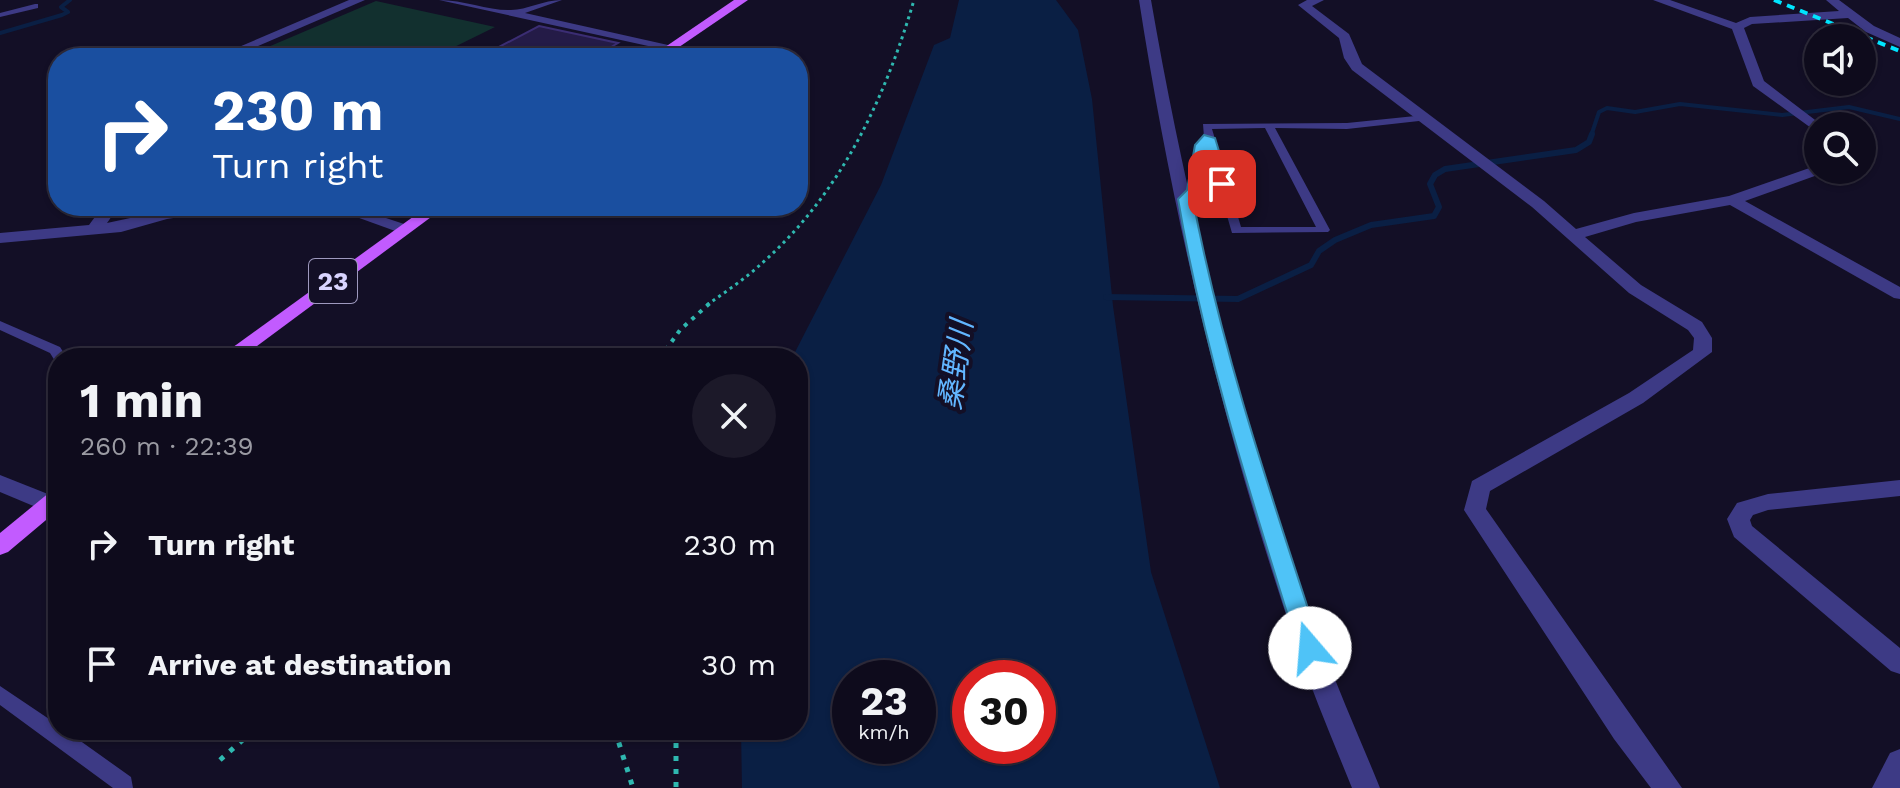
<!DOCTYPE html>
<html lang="en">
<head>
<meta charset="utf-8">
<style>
	:root { --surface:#0e0b1c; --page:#1c1929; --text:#f1f3f6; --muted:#9b9ba3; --line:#2e2b3b }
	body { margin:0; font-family:"Work Sans","Noto Sans JP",sans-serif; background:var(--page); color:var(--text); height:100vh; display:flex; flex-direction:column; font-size:30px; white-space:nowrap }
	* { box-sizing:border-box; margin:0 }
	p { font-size:26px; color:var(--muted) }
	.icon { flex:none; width:44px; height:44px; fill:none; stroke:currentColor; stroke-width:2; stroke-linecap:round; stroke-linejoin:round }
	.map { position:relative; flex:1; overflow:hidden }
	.details { position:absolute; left:48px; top:348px; width:760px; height:392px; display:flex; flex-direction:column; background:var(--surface); border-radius:32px; box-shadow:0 2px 6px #0004,0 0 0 2px var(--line) }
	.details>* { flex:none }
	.guide { position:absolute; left:48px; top:48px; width:760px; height:168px; border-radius:32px; box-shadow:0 2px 6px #0004,0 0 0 2px var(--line); background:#1a4fa0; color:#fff; overflow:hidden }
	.fabs { position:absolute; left:1804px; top:24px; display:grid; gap:16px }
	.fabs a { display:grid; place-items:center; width:72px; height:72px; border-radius:50%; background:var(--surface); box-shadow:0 2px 6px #0004,0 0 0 2px var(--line); font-size:40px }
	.speed { position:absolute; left:832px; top:660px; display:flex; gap:16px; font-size:40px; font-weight:700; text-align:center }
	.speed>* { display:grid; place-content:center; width:104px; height:104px; border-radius:50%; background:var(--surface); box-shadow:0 2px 6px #0004,0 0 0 2px var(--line); line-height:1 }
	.speed small { font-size:20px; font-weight:400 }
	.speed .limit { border:12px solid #d22; background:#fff; color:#111 }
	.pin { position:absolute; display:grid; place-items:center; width:68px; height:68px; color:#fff; margin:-34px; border-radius:16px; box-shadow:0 4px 12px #0006 }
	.me { position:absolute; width:88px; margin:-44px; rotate:342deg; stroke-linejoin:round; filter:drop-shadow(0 0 6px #0008) }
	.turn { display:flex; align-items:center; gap:28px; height:168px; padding:0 32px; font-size:36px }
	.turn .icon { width:104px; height:104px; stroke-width:2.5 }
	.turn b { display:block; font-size:56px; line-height:68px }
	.round { display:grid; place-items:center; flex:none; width:84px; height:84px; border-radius:42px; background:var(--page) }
	.overview { display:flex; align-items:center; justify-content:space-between; height:136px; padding:0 32px }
	h1 { font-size:48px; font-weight:700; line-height:60px }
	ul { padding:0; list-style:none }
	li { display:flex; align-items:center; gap:24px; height:120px; padding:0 32px }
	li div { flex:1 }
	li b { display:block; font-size:30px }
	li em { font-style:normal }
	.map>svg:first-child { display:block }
	.green { fill:#12302f }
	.water { fill:#0a1f44; fill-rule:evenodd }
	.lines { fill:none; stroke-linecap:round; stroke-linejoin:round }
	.stream-far1 { stroke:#0a1f44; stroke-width:4 }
	.stream { stroke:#0a1f44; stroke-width:6 }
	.building { fill:#241b47; stroke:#3b2d73; stroke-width:2 }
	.path-far2 { stroke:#2fb8b0; stroke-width:3; stroke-dasharray:3 4; stroke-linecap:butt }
	.path-far1 { stroke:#2fb8b0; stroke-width:4; stroke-dasharray:4 6; stroke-linecap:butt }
	.path { stroke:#2fb8b0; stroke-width:5; stroke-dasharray:5 8; stroke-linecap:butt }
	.service { fill:#3d3a85; fill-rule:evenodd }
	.minor { fill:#3d3a85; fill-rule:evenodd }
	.tertiary { fill:#3d3a85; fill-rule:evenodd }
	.primary { fill:#c25bff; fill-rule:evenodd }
	.rail { stroke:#00e5ff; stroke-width:4; stroke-dasharray:8 6; stroke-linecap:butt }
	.route { fill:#4fc3f7; stroke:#337fa1; stroke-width:2 }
	.labels { text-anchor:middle; stroke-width:8; stroke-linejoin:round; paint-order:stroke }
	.shield { fill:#130f26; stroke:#9e99be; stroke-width:2 }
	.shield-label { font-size:26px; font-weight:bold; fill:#d9d4ff }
	.water-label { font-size:30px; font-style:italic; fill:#62b6ff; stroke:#130f26 }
</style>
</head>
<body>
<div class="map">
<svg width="1900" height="788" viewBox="0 0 1900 788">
	<rect width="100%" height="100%" fill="#130f26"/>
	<polygon class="green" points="376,1 495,27 432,58 242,58"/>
	<path class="water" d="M959,0H1056L1078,30L1092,99L1113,306L1151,572L1220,788H742L741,730H798V358H792L881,185L934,45L950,38ZM850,678H918V746H850ZM970,678H1038V746H970Z"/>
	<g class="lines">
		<g class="stream-far1">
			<polyline points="0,33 62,15 68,12 61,7 70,0"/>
			<polyline points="1591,136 1599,112 1607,108 1635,112 1680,104 1782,115 1849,107 1900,119"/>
		</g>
		<polyline class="stream" points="1106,297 1238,299 1311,265 1319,251 1335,240 1371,225 1434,216 1439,207 1430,184 1435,175 1445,169 1576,150 1589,142 1592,134"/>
	</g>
	<polygon class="building" points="539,26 618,43 592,58 478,58"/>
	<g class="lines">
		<path class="path-far2" d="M707,305C725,292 745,279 761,264C840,195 885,99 914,0"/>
		<polyline class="path-far1" points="660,358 680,330 710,303"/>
		<g class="path">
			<polyline points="583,730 618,740 633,788"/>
			<polyline points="676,730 676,788"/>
			<polyline points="220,760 254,730"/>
		</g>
		<g class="service">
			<polygon points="35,4 38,4 38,8 0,17 0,13"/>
			<path d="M1425,115L1428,116V120L1347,129L1275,128L1330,230L1328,232L1232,233L1207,147L1199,192L1189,201H1181L1179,199L1189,191L1197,145L1204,137L1203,124L1347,123ZM1265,128L1316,227H1241L1212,129Z"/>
			<polygon points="0,321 60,347 67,358 58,358 58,362 55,361 50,353 0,330"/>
			<polygon points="0,686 58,725 58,730 65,730 131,777 133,788 113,788 0,705"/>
		</g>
		<g class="minor">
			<polygon points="349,0 365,0 230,58 213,58"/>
			<path d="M439,0C464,0 490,11 511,10C527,10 543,0 562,0L525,13L677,47L671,51Z"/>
			<path d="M1139,0H1151C1189,220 1245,439 1323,648C1340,695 1361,741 1380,788H1352C1333,741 1313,694 1297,647C1225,436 1173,219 1139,0Z"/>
			<polygon points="1307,0 1324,0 1312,6 1349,34 1362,64 1544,201 1576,229 1634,213 1729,196 1818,165 1818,170 1826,170 1823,173 1745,201 1900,287 1900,299 1894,298 1730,205 1636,222 1585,237 1641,285 1702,322 1712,338 1712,352 1643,403 1490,491 1486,509 1682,788 1651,788 1614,739 1464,510 1472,481 1629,393 1693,350 1694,338 1688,330 1629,293 1532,207 1352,70 1344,58 1339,38 1298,5"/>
			<polygon points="1653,0 1670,0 1736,23 1750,17 1839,11 1826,0 1839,0 1874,26 1900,38 1900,47 1866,32 1848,18 1752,24 1744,28 1764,81 1823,126 1818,126 1818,133 1753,86 1732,29"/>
			<polygon points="58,121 58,130 53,129 51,125"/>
			<polygon points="103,206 119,206 107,223 186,206 226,206 218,211 167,219 121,232 0,243 0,233 89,225"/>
			<polygon points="326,206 350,206 410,226 412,229 404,234 398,232"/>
			<polygon points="1900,480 1900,496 1768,510 1753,515 1750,520 1752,526 1900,648 1900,674 1891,671 1734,537 1727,519 1737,503 1768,494"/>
			<polygon points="1900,749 1900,788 1872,788 1890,753"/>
		</g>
		<polygon class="tertiary" points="0,475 58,498 58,510 43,510 0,492"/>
		<g class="primary">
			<polygon points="734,0 748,0 663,58 649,58"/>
			<polygon points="428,206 446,206 241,358 218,358"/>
			<polygon points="58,490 58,510 8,552 0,555 0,533 50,492"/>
		</g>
		<polyline class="rail" points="1774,0 1900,51"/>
	</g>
	<path class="route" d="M1204,135L1215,138L1229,184L1217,187L1207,154L1201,192L1193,200C1222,353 1273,501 1321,648L1318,655L1310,658L1302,655L1298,648C1252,500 1204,352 1178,199L1187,190L1195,145Z"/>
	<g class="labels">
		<rect class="shield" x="309" y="259" width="48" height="44" rx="6"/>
		<g class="shield-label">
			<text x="333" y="290">23</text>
		</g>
		<g class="water-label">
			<text transform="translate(956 365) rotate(-82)" y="10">桑野川</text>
		</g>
	</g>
</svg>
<div class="fabs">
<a><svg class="icon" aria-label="sound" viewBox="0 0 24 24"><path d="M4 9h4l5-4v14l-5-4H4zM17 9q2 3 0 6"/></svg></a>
<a><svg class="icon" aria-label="search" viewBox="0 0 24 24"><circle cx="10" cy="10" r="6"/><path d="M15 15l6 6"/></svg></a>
</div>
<div class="speed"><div>23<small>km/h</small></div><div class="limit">30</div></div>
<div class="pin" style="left:1222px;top:184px;background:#d93025"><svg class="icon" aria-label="arrive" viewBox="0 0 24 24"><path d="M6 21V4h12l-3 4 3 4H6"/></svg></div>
<svg class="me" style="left:1310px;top:648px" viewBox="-20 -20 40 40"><circle r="19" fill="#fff"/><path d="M0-13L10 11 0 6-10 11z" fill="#4fc3f7"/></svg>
<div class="guide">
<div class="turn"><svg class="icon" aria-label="right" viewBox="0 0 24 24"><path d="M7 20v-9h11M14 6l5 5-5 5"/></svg><div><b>230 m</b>Turn right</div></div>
</div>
<section class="details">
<div class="overview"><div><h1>1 min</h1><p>260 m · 22:39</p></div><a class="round"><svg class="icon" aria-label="close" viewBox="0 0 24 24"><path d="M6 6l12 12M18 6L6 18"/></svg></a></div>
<ul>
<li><svg class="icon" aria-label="right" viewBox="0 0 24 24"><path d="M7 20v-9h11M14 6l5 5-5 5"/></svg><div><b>Turn right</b></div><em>230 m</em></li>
<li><svg class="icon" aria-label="arrive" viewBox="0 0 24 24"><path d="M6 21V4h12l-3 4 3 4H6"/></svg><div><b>Arrive at destination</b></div><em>30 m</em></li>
</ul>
</section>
</div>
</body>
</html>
